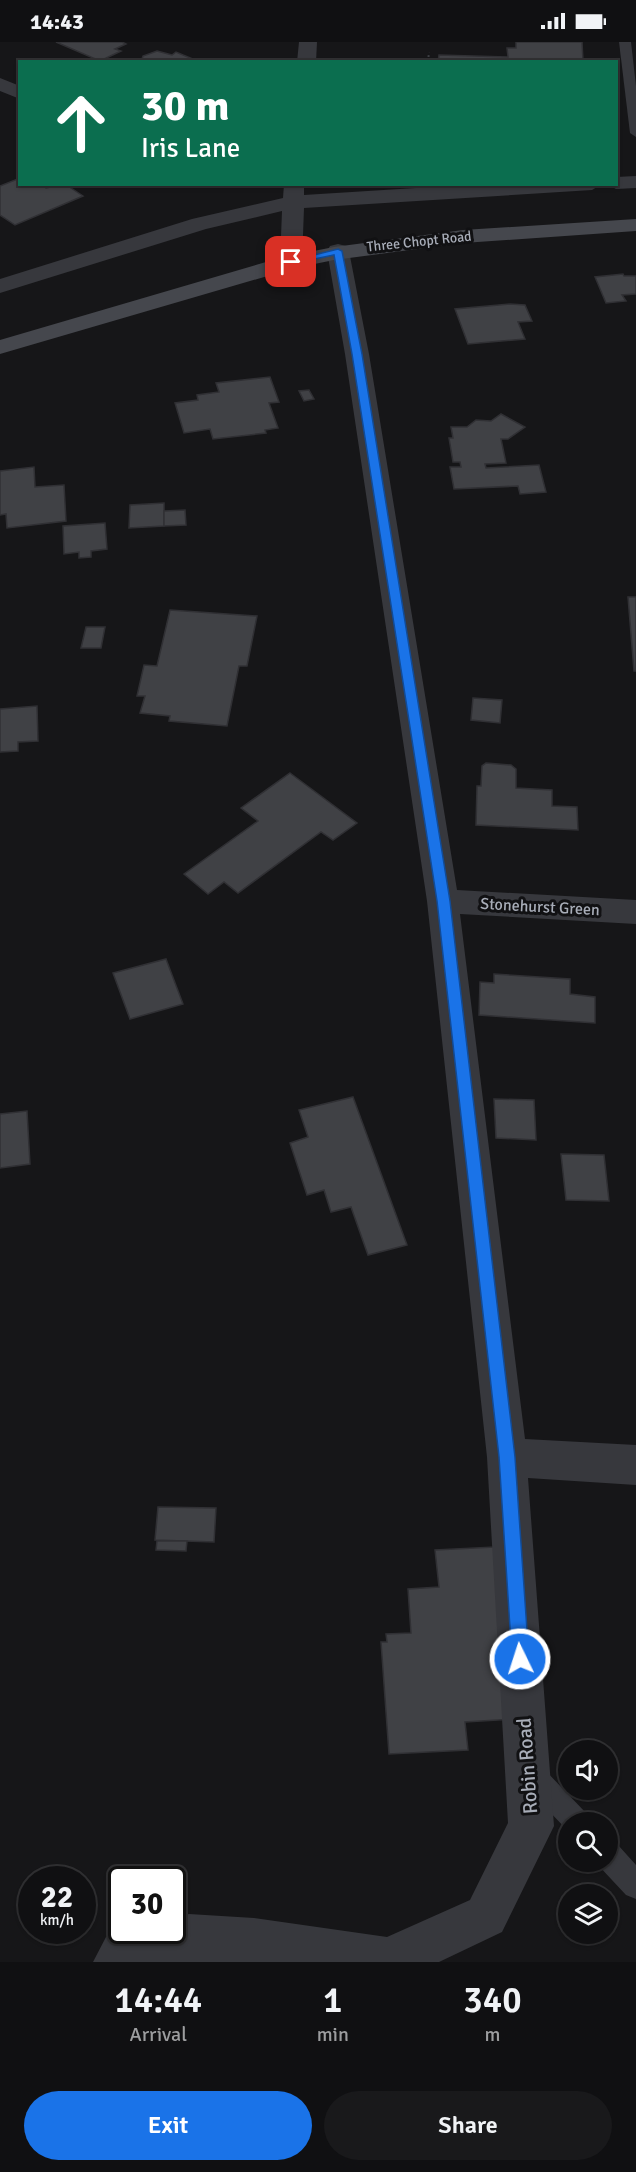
<!DOCTYPE html>
<html lang="en">
<head>
<meta charset="utf-8">
<style>
	:root { --surface:#101012; --page:#19191b; --text:#f1f3f6; --muted:#9c9d9f; --line:#303032; --accent:#1a73e8 }
	body { margin:0; font-family:Signika,sans-serif; background:var(--page); color:var(--text); height:100vh; display:flex; flex-direction:column; font-size:22px; white-space:nowrap }
	* { box-sizing:border-box; margin:0 }
	p { font-size:20px; color:var(--muted) }
	.icon { flex:none; width:33px; height:33px; fill:none; stroke:currentColor; stroke-width:2; stroke-linecap:round; stroke-linejoin:round }
	.map { position:relative; height:1920px; overflow:hidden }
	.details { display:flex; flex-direction:column; background:var(--surface); flex:1 }
	.details>* { flex:none }
	.top-card { position:absolute; left:18px; top:18px; width:600px; height:126px; border-radius:0px; box-shadow:0 2px 4px #0004,0 0 0 2px var(--line); background:#0b6e4f; color:#fff; overflow:hidden }
	.tools { position:absolute; left:558px; top:1698px; display:grid; gap:12px }
	.tools a { display:grid; place-items:center; width:60px; height:60px; border-radius:50%; background:var(--surface); box-shadow:0 2px 4px #0004,0 0 0 2px var(--line); font-size:30px }
	.speed { position:absolute; left:18px; top:1824px; display:flex; gap:12px; font-size:30px; font-weight:700; text-align:center }
	.speed>* { display:grid; place-content:center; width:78px; height:78px; border-radius:50%; background:var(--surface); box-shadow:0 2px 4px #0004,0 0 0 2px var(--line); line-height:1 }
	.speed small { font-size:15px; font-weight:400 }
	.speed .limit { border:3px solid #111; border-radius:9px; background:#fff; color:#111 }
	.pin { position:absolute; display:grid; place-items:center; width:51px; height:51px; color:#fff; margin:-26px; border-radius:12px; box-shadow:0 3px 9px #0006 }
	.me { position:absolute; width:66px; margin:-33px; rotate:356deg; stroke-linejoin:round; filter:drop-shadow(0 0 4px #0008) }
	.turn { display:flex; align-items:center; gap:21px; height:126px; padding:0 24px; font-size:27px }
	.turn .icon { width:78px; height:78px; stroke-width:2.5 }
	.turn b { display:block; font-size:42px; line-height:51px }
	.eta { display:flex; justify-content:space-evenly; align-items:center; height:102px; text-align:center }
	.eta b { font-size:36px; font-weight:600; line-height:42px }
	.button { display:flex; gap:12px; margin-top:auto; padding:12px 24px }
	.button a { flex:1; height:69px; border-radius:36px; background:var(--accent); color:#fff; font-size:24px; font-weight:600; line-height:69px; text-align:center }
	.button a+a { background:var(--page); color:var(--text) }
	.status { display:flex; justify-content:space-between; align-items:center; height:42px; padding:0 30px; background:var(--surface); direction:ltr }
	.status svg { height:16px; fill:currentColor }
	.map>svg:first-child { display:block }
	.building { fill:#404145; stroke:#303034; stroke-width:1.5 }
	.lines { fill:none; stroke-linecap:round; stroke-linejoin:round }
	.path { stroke:#3d3f44; stroke-width:2; stroke-dasharray:2 3; stroke-linecap:butt }
	.service { fill:#37383d; fill-rule:evenodd }
	.minor { fill:#37383d; fill-rule:evenodd }
	.secondary { fill:#45474d; fill-rule:evenodd }
	.route { fill:#1a73e8; stroke:#114b97; stroke-width:1.5 }
	.labels { text-anchor:middle; stroke-width:6; stroke-linejoin:round; paint-order:stroke }
	.far-street-label { font-size:14px; fill:#a8adb8; stroke:#111113 }
	.street-label { font-size:16px; fill:#a8adb8; stroke:#111113 }
	.near-street-label { font-size:20px; fill:#a8adb8; stroke:#111113 }
</style>
</head>
<body>
<div class="status"><b>14:43</b><svg viewBox="0 0 49 12"><path d="M0 12V9h3v3zM5 12V6h3v6zM10 12V3h3v9zM15 12V0h3v12zM26 1h20v11H26zM47 4h2v5h-2z"/></svg></div>
<div class="map">
<svg width="636" height="1920" viewBox="0 0 636 1920">
	<rect width="100%" height="100%" fill="#161618"/>
	<g class="building">
		<polygon points="56,0 122,0 126,2 115,7 121,9 100,19"/>
		<polygon points="516,0 582,0 583,19 438,20 439,13 508,15 507,6 516,6"/>
		<polygon points="157,9 172,13 176,10 200,20 144,20 142,17 143,14"/>
		<polygon points="20,136 20,142 40,142 46,146 65,142 83,154 15,183 0,173 0,144"/>
		<polygon points="623,232 624,234 636,234 636,252 622,253 626,259 606,261 595,235"/>
		<polygon points="510,262 525,263 532,279 518,280 525,297 468,302 455,267"/>
		<polygon points="270,335 279,360 269,361 278,386 265,388 266,391 213,397 210,387 184,391 175,361 198,358 197,353 219,350 216,341"/>
		<polygon points="309,348 314,357 304,359 299,349"/>
		<polygon points="501,372 525,385 508,397 501,397 506,421 485,422 486,426 539,423 546,450 520,452 518,444 454,447 450,425 461,425 460,420 453,420 449,396 453,396 451,385 467,385 476,378 491,379"/>
		<polygon points="34,425 35,445 64,443 66,479 7,486 6,472 0,473 0,429"/>
		<polygon points="164,461 164,484 129,486 130,463"/>
		<polygon points="185,468 186,483 164,484 164,469"/>
		<polygon points="105,481 107,507 91,509 91,515 79,516 79,510 64,512 63,484"/>
		<polygon points="628,555 636,555 636,629 634,629"/>
		<polygon points="170,568 257,574 247,624 239,624 227,684 169,679 170,674 140,671 145,654 137,654 144,623 157,624"/>
		<polygon points="86,585 105,585 101,606 81,606"/>
		<polygon points="473,656 502,658 500,681 471,678"/>
		<polygon points="37,664 38,699 18,700 18,709 0,710 0,667"/>
		<polygon points="486,721 511,723 516,727 516,746 552,748 552,764 577,765 578,788 476,783 477,744 481,744 482,724"/>
		<polygon points="290,731 357,781 333,798 321,790 238,851 224,840 208,852 184,832 258,779 241,766"/>
		<polygon points="166,917 183,962 130,977 113,931"/>
		<polygon points="494,932 570,937 570,952 595,955 595,981 479,973 480,940 494,941"/>
		<polygon points="353,1055 407,1203 368,1213 351,1165 331,1170 324,1148 307,1153 290,1101 308,1095 299,1068"/>
		<polygon points="494,1057 534,1058 536,1098 496,1096"/>
		<polygon points="27,1069 30,1122 0,1126 0,1072"/>
		<polygon points="561,1112 604,1113 609,1159 566,1158"/>
		<polygon points="158,1465 216,1466 214,1500 155,1498"/>
		<polygon points="157,1499 187,1499 186,1509 156,1508"/>
		<polygon points="495,1505 516,1677 465,1680 468,1708 389,1712 381,1600 387,1600 386,1592 411,1591 408,1547 439,1545 435,1508"/>
	</g>
	<g class="lines">
		<polyline class="path" points="428,20 429,10"/>
		<g class="service">
			<polygon points="619,0 631,0 636,44 636,95 630,91"/>
			<polygon points="534,1722 543,1726 586,1771 590,1780 568,1780 568,1789 525,1744 521,1735 525,1726"/>
			<polygon points="608,1799 618,1803 636,1823 636,1857 626,1853 598,1823 597,1820 608,1820"/>
		</g>
		<g class="minor">
			<polygon points="299,0 317,0 316,20 297,20"/>
			<polygon points="0,36 20,44 20,57 0,49"/>
			<polygon points="636,134 636,146 616,147 607,142 616,142 616,135"/>
			<polygon points="284,142 304,142 304,153 479,142 602,142 592,148 304,166 302,220 299,225 283,225 280,220 282,169 206,187 0,251 0,237 192,177 283,156"/>
			<polygon points="338,202 346,204 349,209 369,312 457,848 636,858 636,882 460,872 525,1397 636,1403 636,1443 528,1436 554,1784 502,1890 439,1920 93,1920 106,1895 123,1888 172,1888 172,1876 189,1872 254,1876 387,1895 470,1858 508,1781 487,1415 427,859 345,312 327,209 330,204"/>
		</g>
		<polygon class="secondary" points="636,177 636,189 463,201 334,218 295,226 0,312 0,298 283,215 334,205 463,188"/>
	</g>
	<polygon class="route" points="338,207 342,209 362,312 450,859 515,1415 529,1617 527,1623 520,1626 514,1623 512,1617 499,1415 437,859 352,312 334,213 291,222 286,220"/>
	<g class="labels">
		<g class="far-street-label">
			<text transform="translate(419 199) rotate(-6)" y="5">Three Chopt Road</text>
		</g>
		<g class="street-label">
			<text transform="translate(540 864) rotate(3)" y="6">Stonehurst Green</text>
		</g>
		<g class="near-street-label">
			<text transform="translate(527 1724) rotate(-94)" y="7">Robin Road</text>
		</g>
	</g>
</svg>
<div class="tools">
<a><svg class="icon" aria-label="sound" viewBox="0 0 24 24"><path d="M4 9h4l5-4v14l-5-4H4zM17 9q2 3 0 6"/></svg></a>
<a><svg class="icon" aria-label="search" viewBox="0 0 24 24"><circle cx="10" cy="10" r="6"/><path d="M15 15l6 6"/></svg></a>
<a><svg class="icon" aria-label="layers" viewBox="0 0 24 24"><path d="M12 4l9 5-9 5-9-5zM3 14l9 5 9-5"/></svg></a>
</div>
<div class="speed"><div>22<small>km/h</small></div><div class="limit">30</div></div>
<div class="pin" style="left:291px;top:220px;background:#d93025"><svg class="icon" aria-label="arrive" viewBox="0 0 24 24"><path d="M6 21V4h12l-3 4 3 4H6"/></svg></div>
<svg class="me" style="left:520px;top:1617px" viewBox="-20 -20 40 40"><circle r="17" fill="#1a73e8" stroke="#fff" stroke-width="3"/><path d="M0-11L8 9 0 5-8 9z" fill="#fff"/></svg>
<div class="top-card">
<div class="turn"><svg class="icon" aria-label="ahead" viewBox="0 0 24 24"><path d="M12 20V5M6 11l6-6 6 6"/></svg><div><b>30 m</b>Iris Lane</div></div>
</div>
</div>
<section class="details">
<div class="eta">
<div><b>14:44</b><p>Arrival</p></div>
<div><b>1</b><p>min</p></div>
<div><b>340</b><p>m</p></div>
</div>
<div class="button"><a>Exit</a><a>Share</a></div>
</section>
</body>
</html>
